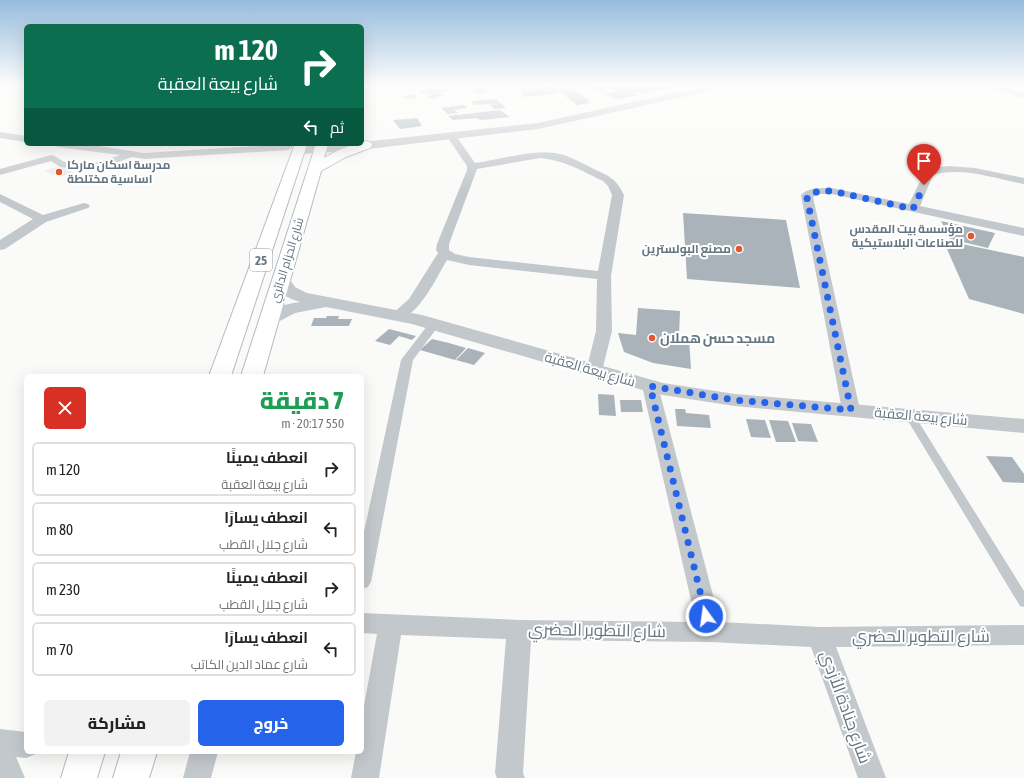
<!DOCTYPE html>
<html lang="ar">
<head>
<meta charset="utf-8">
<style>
	:root { --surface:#fff; --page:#f2f2f2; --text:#222; --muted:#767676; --line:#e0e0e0; --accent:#2563eb }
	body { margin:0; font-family:"Asap Condensed",Cairo,sans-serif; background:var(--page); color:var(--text); direction:rtl; height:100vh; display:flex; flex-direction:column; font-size:15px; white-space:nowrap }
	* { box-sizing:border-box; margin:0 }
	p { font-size:13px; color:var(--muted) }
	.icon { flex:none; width:22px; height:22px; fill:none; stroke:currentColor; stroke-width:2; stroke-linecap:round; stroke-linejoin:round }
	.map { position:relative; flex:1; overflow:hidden; direction:ltr }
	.details { position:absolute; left:24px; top:374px; width:340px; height:380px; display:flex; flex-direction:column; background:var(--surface); border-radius:6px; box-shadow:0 4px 16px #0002; direction:rtl }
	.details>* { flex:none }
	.banner { position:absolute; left:24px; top:24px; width:340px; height:122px; border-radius:6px; box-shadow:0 4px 16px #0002; direction:rtl; background:#0b6e4f; color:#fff; overflow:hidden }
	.pin { position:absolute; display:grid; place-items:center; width:34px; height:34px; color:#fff; margin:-41px -17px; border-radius:50% 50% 50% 0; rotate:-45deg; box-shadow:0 0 4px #0007 }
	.pin .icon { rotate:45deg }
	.me { position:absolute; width:44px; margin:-22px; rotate:346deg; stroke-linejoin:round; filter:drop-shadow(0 0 3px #0008) }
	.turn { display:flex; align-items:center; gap:14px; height:84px; padding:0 20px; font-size:18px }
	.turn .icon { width:52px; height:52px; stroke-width:2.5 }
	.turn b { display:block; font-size:28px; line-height:34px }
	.then { display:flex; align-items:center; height:38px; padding:0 20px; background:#0003; gap:8px; font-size:15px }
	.round { display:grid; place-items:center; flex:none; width:42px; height:42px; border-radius:6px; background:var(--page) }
	.headline { display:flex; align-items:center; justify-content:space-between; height:68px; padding:0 20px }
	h1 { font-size:24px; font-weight:800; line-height:30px; color:#1e9e55 }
	.action { display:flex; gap:8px; margin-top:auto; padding:8px 20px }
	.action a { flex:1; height:46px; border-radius:6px; background:var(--accent); color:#fff; font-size:16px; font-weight:800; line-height:46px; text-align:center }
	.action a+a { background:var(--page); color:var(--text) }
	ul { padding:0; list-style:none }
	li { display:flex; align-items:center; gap:12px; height:54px; margin:0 8px 6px; padding:0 12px; border:2px solid var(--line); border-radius:6px }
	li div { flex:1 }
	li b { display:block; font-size:15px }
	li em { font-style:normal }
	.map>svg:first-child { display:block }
	.built { fill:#e8e9e9 }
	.building { fill:#aab3b9 }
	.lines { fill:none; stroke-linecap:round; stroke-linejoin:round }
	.primary-casing { stroke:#b5babe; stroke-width:2 }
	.service { fill:#c3c8cc; fill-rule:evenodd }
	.pedestrian { fill:#c3c8cc; fill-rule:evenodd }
	.minor { fill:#c3c8cc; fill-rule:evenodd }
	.tertiary { fill:#c3c8cc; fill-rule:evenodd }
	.primary { fill:#fff; fill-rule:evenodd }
	.route { stroke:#2563eb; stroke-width:7; stroke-dasharray:0 12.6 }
	.poi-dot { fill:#e4572e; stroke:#fff; stroke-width:1.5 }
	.labels { text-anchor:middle; stroke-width:4; stroke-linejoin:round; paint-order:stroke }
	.far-poi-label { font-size:12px; font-weight:bold; fill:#657683; stroke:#fff; text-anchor:end }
	.far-street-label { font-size:12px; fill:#657683; stroke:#fff }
	.shield { fill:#fff; stroke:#939fa8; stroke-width:1 }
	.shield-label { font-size:13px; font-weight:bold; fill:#657683 }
	.poi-label { font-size:14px; font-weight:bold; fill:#657683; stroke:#fff; text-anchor:start }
	.street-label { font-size:14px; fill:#657683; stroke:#fff }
	.near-street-label { font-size:17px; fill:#657683; stroke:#fff }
</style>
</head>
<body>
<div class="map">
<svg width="1024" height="778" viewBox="0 0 1024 778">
	<rect width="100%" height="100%" fill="#fafaf8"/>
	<g class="built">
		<polygon points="410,84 469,84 453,91"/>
		<polygon points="60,166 74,173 59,177 44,171"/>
	</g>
	<g class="building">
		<polygon points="536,84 553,84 557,87 553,87 556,89 569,87 591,101 587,101 590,103 577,105 560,92 554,93 556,94 524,97 521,94 525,94 521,90 542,88"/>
		<polygon points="602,84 682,84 682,85 643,94 637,92 633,93 639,95 619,99 603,94 616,91 609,89 599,91 588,87"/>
		<polygon points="481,88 489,91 479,94 469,90"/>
		<polygon points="428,89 438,89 446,91 430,95 418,92"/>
		<polygon points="438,93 445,95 434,99 426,97"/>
		<polygon points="414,94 418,96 414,97 416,98 407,99 402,96"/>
		<polygon points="496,99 506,108 494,109 490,105 495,104 474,105 471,101"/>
		<polygon points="464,105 467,108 454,110 458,113 448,114 441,108"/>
		<polygon points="500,110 510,117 481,120 476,118 453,120 448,116"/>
		<polygon points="417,118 422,126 400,129 393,120"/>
		<polygon points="683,213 786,220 800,288 687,279"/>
		<polygon points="941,221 995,233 988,248 950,239"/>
		<polygon points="943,240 1024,257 1024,314 969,299"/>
		<polygon points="638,308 680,311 679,337 689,339 691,369 653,363 624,352 618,333 636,335"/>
		<polygon points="327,316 339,316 338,319 352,319 349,326 311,326 314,318 326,318"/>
		<polygon points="389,329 416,336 412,340 399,336 390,345 375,341"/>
		<polygon points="432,339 449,343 444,349 449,343 466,348 455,360 420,350"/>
		<polygon points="468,348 485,353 474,365 456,360"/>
		<polygon points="598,394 614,395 616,416 599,415"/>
		<polygon points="620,400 641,400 643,412 621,412"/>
		<polygon points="675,409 685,409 686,413 709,415 711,428 677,426"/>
		<polygon points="746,419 765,420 771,438 751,437"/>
		<polygon points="769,420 788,421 796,442 776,442"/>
		<polygon points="792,423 811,424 818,442 798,441"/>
		<polygon points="986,456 1012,457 1024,474 1024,483 1003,482"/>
	</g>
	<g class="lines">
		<defs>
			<g id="primary">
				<path d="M366,141L370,142L372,145L370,148L346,157L321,171L263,376H241L316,144H328L324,158C335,152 349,144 362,144V142Z"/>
				<polygon points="295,144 307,144 231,376 209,376"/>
				<polygon points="69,752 105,752 97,778 61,778"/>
				<polygon points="121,752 157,752 149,778 113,778"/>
			</g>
		</defs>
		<use href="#primary" class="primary-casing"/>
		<polygon class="service" points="910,413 915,416 1024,591 1024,607 1020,606 905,416"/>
		<polygon class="pedestrian" points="434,321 438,322 440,324 413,360 371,582 368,587 362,589 362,541 401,360 430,322"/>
		<g class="minor">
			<polygon points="2,84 26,86 26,90 3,86"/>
			<polygon points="979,84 992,84 1024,93 1024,98 980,86"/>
			<polygon points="0,132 26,136 26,142 0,138"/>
			<path d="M451,132L454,133L475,163C500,160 530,149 555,153C568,155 580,162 592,168C609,176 616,178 624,195L611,276L612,331L602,371L600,374L594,376L588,374L586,371L596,331L597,279L469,265L447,260C437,276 416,324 393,318L391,315L409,299L438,253L436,250L437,244L467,170V166L446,135ZM540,158C564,160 582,171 603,181L608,186L612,195L598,271L469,257L455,254L449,250V244L477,169Z"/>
			<path d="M53,144H86L144,153L288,144L293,147L288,150L144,159L132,157L110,165L81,170L60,167L51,161L0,175V169L51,155C57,156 60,160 65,162C81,169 104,161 120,155L58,147Z"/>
			<path d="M949,166L975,168L1024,178V184C998,179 960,166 933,175L920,206L1024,228V236L832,194H820L813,197L860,410L857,414L851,415L845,414L842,410L801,195C808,187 822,188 832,188L909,204L925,171L938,167Z"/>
			<polygon points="0,194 43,215 84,203 88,204 90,206 88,208 46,222 5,249 0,250 0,240 33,219 0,202"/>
			<polygon points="650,381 656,382 658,386 720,622 820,627 1024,625 1024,645 836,647 886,778 858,778 811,647 710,642 531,640 523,773 525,778 497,778 495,773 506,639 401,635 379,778 351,778 356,752 362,752 362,717 377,634 362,633 362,613 519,620 696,622 642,386 644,382"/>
			<polygon points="0,729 26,732 26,752 37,752 36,754 26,758 16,757 25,778 0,778"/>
			<polygon points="190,752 218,752 211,778 183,778"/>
		</g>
		<g class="tertiary">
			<polygon points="715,84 733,84 728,87 538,129 351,151 299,154 295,153 293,150 295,147 299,146 362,144 362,142 538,123"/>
			<path d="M281,274L287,275L295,287L307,293L422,315L663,383L735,394L1024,419V433L735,406L663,395L619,384L412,324L326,307L295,313L276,323L269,325L262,323L260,319C267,308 287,304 300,302C285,298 280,291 273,279L275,275Z"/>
		</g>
		<use href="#primary" class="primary"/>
	</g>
	<linearGradient id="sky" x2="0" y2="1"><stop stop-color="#96bcdc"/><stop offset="0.44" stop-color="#fdfdfc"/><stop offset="1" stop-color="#fdfdfc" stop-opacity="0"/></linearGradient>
	<rect width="1024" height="193" fill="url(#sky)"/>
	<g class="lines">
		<polyline class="route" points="706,616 650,386 735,400 851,410 807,198 808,195 819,191 832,191 913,209 924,185"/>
	</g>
	<g class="poi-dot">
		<circle cx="59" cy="172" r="4"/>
		<circle cx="971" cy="236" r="4"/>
		<circle cx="739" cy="249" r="4"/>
		<circle cx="652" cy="338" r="4"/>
	</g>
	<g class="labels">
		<g class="far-poi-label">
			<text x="67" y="169" text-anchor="start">مدرسة اسكان ماركا<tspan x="67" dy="14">اساسية مختلطة</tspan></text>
			<text x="963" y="233">مؤسسة بيت المقدس<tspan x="963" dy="14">للصناعات البلاستيكية</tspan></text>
			<text x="731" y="253">مصنع البولسترين</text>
		</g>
		<g class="far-street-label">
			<text transform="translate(287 260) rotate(-73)" y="4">شارع الحزام الدائري</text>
		</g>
		<rect class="shield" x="250" y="249" width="22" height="22" rx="3"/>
		<g class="shield-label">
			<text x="261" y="265">25</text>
		</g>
		<g class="poi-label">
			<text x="660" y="343">مسجد حسن هملان</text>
		</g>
		<g class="street-label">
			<text transform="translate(590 369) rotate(16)" y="5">شارع بيعة العقبة</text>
			<text transform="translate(921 416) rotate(5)" y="5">شارع بيعة العقبة</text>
		</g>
		<g class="near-street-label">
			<text transform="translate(597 630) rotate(1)" y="6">شارع التطوير الحضري</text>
			<text x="921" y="642">شارع التطوير الحضري</text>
			<text transform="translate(846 707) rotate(70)" y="6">شارع جنادة الأزدي</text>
		</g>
	</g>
</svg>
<div class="pin" style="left:924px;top:185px;background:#d93025"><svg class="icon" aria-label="arrive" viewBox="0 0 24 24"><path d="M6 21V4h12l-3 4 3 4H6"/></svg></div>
<svg class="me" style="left:706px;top:616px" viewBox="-20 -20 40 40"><circle r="17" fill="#2563eb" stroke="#fff" stroke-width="3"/><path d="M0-11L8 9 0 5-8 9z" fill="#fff"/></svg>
<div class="banner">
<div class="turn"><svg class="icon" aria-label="right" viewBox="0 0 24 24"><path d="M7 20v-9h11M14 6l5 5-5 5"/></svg><div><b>120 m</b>شارع بيعة العقبة</div></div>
<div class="then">ثم<svg class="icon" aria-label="left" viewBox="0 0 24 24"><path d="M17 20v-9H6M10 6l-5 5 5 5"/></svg></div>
</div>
<section class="details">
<div class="headline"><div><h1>7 دقيقة</h1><p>550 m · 20:17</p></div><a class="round" style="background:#d93025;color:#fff"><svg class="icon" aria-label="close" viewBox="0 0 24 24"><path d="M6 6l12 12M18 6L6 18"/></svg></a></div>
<ul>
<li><svg class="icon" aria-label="right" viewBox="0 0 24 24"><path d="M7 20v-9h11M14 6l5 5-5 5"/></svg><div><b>انعطف يمينًا</b><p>شارع بيعة العقبة</p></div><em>120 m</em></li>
<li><svg class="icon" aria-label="left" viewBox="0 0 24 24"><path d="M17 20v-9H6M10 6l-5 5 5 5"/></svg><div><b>انعطف يسارًا</b><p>شارع جلال القطب</p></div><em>80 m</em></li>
<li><svg class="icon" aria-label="right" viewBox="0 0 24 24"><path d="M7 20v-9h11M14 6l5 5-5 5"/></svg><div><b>انعطف يمينًا</b><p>شارع جلال القطب</p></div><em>230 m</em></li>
<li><svg class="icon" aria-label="left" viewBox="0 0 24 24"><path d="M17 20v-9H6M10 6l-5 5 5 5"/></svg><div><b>انعطف يسارًا</b><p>شارع عماد الدين الكاتب</p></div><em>70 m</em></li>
</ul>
<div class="action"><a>خروج</a><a>مشاركة</a></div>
</section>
</div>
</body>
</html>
